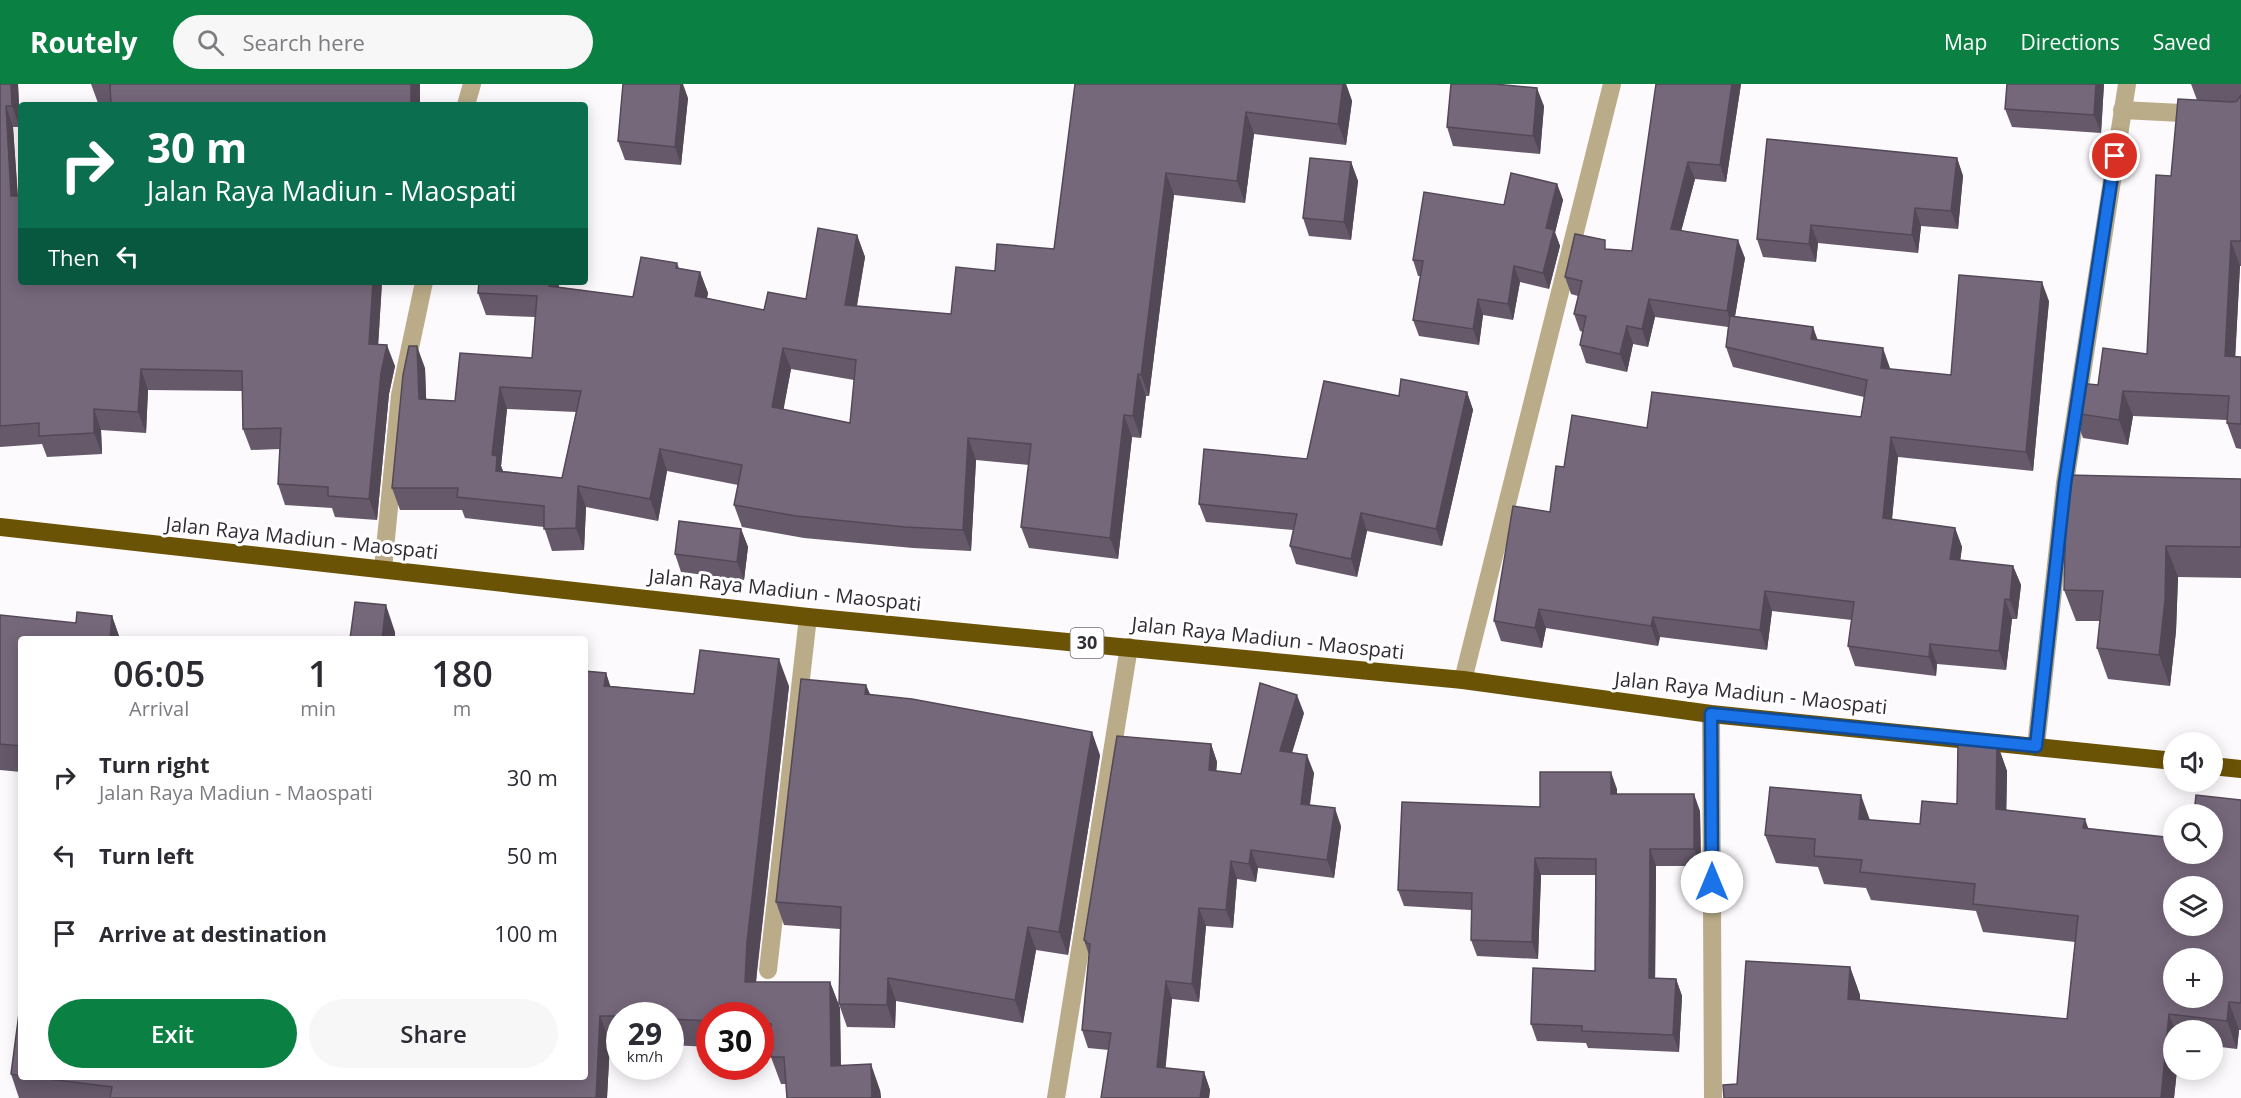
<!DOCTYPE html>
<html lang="en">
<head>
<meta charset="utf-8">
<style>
	:root { --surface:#fff; --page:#f7f7f7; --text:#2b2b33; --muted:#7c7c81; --accent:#0b8043 }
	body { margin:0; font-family:"Open Sans",sans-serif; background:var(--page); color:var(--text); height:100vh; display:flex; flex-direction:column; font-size:22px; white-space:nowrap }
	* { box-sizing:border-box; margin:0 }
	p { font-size:20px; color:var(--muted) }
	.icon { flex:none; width:33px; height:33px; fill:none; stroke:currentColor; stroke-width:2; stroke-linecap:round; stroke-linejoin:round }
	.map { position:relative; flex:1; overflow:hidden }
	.side { position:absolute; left:18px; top:552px; width:570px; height:444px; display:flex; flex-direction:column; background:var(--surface); border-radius:6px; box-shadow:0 3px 15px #0003 }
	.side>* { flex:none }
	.guide { position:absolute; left:18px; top:18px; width:570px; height:183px; border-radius:6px; box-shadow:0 3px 15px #0003; background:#0b6e4f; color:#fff; overflow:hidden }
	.tools { position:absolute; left:2163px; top:648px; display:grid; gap:12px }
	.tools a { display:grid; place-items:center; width:60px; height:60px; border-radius:50%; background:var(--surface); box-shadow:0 3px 15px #0003; font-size:30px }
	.speed { position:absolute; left:606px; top:918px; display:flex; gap:12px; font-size:30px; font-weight:700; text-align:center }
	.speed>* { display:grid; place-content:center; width:78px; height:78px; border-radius:50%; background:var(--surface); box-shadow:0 3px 15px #0003; line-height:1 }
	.speed small { font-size:15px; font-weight:400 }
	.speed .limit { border:9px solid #d22; background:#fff; color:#111 }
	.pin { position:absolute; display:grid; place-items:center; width:51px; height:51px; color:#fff; margin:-26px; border:3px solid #fff; border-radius:50%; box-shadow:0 2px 6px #0007 }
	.me { position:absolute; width:66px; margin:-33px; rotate:0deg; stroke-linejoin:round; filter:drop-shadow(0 0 4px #0008) }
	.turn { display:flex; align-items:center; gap:21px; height:126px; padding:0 30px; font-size:27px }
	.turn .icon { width:78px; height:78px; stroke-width:2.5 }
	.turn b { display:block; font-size:42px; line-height:51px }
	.then { display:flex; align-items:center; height:57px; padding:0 30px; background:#0003; gap:12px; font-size:22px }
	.eta { display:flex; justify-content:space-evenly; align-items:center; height:102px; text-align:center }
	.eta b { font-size:36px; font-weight:600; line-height:42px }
	.action { display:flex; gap:12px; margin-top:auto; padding:12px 30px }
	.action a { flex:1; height:69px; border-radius:36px; background:var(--accent); color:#fff; font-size:24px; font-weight:600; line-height:69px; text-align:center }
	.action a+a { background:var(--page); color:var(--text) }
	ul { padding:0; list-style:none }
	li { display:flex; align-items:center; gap:18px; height:78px; padding:0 30px }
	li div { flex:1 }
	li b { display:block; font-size:22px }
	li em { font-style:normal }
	header { display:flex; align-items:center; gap:36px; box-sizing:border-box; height:84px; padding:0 30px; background:var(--accent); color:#fff }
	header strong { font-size:28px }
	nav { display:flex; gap:33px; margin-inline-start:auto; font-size:21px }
	.search { width:420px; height:54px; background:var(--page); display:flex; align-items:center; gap:15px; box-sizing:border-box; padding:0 21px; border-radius:33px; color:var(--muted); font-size:22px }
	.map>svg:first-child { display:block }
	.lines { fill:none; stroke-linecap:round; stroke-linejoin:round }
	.minor { stroke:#bbac89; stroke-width:18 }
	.highway { stroke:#6b5305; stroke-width:18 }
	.wall { fill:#65596a; fill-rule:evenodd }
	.shaded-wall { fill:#534956 }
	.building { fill:#76687b; stroke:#534956; stroke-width:1.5; fill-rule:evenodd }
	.route-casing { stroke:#114b97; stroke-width:15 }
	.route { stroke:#1a73e8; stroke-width:10 }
	.labels { text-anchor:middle; stroke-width:6; stroke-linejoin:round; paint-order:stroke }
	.shield { fill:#fff; stroke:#706b72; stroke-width:1.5 }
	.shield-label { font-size:18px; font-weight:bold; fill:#322c35 }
	.street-label { font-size:20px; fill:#322c35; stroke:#fff }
</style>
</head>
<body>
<header>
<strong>Routely</strong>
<div class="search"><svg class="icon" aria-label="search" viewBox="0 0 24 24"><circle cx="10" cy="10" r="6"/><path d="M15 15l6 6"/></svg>Search here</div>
<nav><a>Map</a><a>Directions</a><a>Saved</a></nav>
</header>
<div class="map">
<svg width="2241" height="1014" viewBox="0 0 2241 1014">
	<rect width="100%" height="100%" fill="#fdfafe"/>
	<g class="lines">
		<g class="minor">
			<polyline points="466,21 472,0"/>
			<polyline points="2122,26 2241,32"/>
			<polyline points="383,485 400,311 424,198"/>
			<polyline points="1463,596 1612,0"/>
			<polyline points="1711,630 1713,1014"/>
			<polyline points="2036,662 2065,399 2127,0"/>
			<polyline points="768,886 808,533"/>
			<polyline points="1056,1014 1129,563"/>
		</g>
		<g class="highway">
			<polyline points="0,443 808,533 1463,596 1711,630 2174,677"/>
			<polyline points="2212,682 2241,685"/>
		</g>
	</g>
	<g class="wall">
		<polygon points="0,0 18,0 20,43 13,43 18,112 21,198 382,198 378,260 395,282 389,310 377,436 335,433 332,424 285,421 278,400 280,365 251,366 243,345 242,307 148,306 146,349 101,346 102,370 47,373 42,360 0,363"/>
		<polygon points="91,0 420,0 111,20 98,19"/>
		<path d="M1075,0H1346L1352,17L1346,61L1254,50L1245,119L1174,111L1149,312H1146L1141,354L1132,353L1118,475L1029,464L1021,443L1029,381L976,376L971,467L913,464L804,454L742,443L734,421L738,401L667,387L658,437L586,423L584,466L552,467L544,443L465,434L462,426H400L392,404L425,284L426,316L455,317L532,274L535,233L486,231L478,209L479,198H559V203L633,213L677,179L679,184L700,188L708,209L707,214L764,226L806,215L857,151L865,173L857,222L951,230L995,187L1054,165ZM791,285L854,296L850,339L783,326ZM507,325L576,328L562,394L503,387L501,382Z"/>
		<polygon points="1421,0 1494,0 1544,22 1540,70 1453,62 1447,43 1451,0"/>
		<polygon points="1656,0 1741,0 1726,98 1695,95 1681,147 1745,174 1735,232 1813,243 1817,256 1890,284 1890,285 1951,291 2049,217 2033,387 1898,373 1892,436 1955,444 1962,463 1960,476 2013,482 2021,501 2017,535 2012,535 2006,586 1937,580 1936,592 1855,582 1848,562 1852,536 1772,527 1767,566 1660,553 1658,562 1546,544 1542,564 1501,557 1494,537 1550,428 1564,383 1647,344 1861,333 1864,313 1733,283 1726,263 1728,243 1655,233 1648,263 1633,260 1627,288 1586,279 1580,261 1583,248 1580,247 1574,230 1578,212 1571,210 1565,193 1608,165 1632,167"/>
		<polygon points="2104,0 2101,49 2012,43 2005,25"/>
		<polygon points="2191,0 2241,0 2241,182 2240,182 2235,273 2241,273 2241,365 2236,364 2227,339 2227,336 2133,332 2128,361 2083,354 2074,329 2098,301 2147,270 2171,92 2197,16"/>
		<polygon points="688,14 681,81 625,76 618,57"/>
		<polygon points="1957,74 1963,92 1958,145 1921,142 1918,169 1818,159 1816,178 1763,173 1757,155"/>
		<polygon points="1351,78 1358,97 1351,156 1309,152 1303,134"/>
		<polygon points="1557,100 1563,116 1555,149 1560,162 1549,205 1520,198 1513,236 1483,231 1479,261 1419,252 1413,236 1421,192 1418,192 1413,176 1504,121"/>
		<polygon points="1467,308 1473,326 1442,462 1367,447 1357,493 1296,480 1290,462 1293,446 1206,438 1199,420 1307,375 1399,312"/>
		<polygon points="2241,395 2241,494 2178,493 2176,547 2170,602 2108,595 2097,564 2100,537 2076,537 2064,506"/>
		<polygon points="741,445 748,463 744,496 681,488 675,470"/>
		<polygon points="0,532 76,539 112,532 120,555 21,555 21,688 0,686"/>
		<polygon points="585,582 587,587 606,589 610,602 694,610 789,602 756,898 830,898 840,924 841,981 880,1006 881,1014 787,1014 786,1000 781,1000 771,973 771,966 760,965 760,932 710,932 710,963 670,961 670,932 620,932 620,959 610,958 607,1014 19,1014 11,990 21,914 21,993 585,993"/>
		<polygon points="866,601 870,610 1100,671 1068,871 1036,866 1023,939 896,917 895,944 847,943 839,920 840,845 784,841 776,818"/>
		<polygon points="1304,629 1292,669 1314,689 1310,721 1341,742 1334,794 1258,784 1256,798 1237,795 1233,844 1206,842 1199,918 1172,915 1165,984 1204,988 1210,1006 1209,1014 1101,1014 1109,966 1088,964 1082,946 1089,871 1084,856 1211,660 1217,678 1216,687 1241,690"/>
		<polygon points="1997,659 2007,687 2006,726 2088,745 2174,770 2241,716 2241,946 2239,946 2237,965 2212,962 2212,946 2174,946 2174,986 2177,986 2174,1014 1737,1000 1850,883 1860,911 1860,916 2067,935 2075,858 1983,848 1976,827 1871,816 1866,804 1824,800 1818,783 1776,779 1765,751 1870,736 1920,740 1957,720"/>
		<polygon points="1617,705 1617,710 1700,727 1701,782 1656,782 1655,894 1676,895 1682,912 1679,968 1588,964 1586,959 1537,957 1531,940 1595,887 1596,791 1541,791 1538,875 1477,872 1471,856 1471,826 1404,822 1398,806 1540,723"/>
	</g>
	<g class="shaded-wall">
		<polygon points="11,0 18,0 20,43 12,22"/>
		<rect x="411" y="0" width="9" height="21"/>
		<polygon points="681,0 683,0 688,14 681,81 675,63"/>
		<polygon points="1343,0 1346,0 1352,17 1346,61 1338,40"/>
		<polygon points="1732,0 1741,0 1726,98 1720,81"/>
		<polygon points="2096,0 2104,0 2101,49 2094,31"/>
		<polygon points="1537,4 1544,22 1540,70 1533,52"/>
		<polygon points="6,22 13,43 19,133 11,112"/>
		<polygon points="1246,28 1254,50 1245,119 1237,97"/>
		<polygon points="1957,74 1963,92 1958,145 1951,127"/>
		<polygon points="1351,78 1358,97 1351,156 1344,138"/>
		<polygon points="1688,78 1695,95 1677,163 1671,145"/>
		<polygon points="1166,89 1174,111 1149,312 1141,291"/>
		<polygon points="1557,100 1563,116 1555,148 1560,162 1549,205 1543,189 1546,144"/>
		<polygon points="1915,124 1921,142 1918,169 1912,151"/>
		<polygon points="1811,141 1818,159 1816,178 1809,160"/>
		<polygon points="857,151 865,173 853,243 845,221"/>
		<polygon points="1738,156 1745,174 1733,244 1727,227"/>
		<polygon points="2231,157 2240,182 2234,297 2225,272"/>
		<polygon points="1514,182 1520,198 1513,236 1508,220"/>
		<polygon points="700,188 708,209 703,234 695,212"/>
		<polygon points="373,198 382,198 377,281 369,260"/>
		<polygon points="550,198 559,198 557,223 549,202"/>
		<polygon points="2042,198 2049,217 2033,387 2026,368"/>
		<polygon points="1478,215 1483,231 1479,261 1473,245"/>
		<polygon points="1649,215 1655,233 1648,263 1642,245"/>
		<polygon points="1627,242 1633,260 1627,288 1620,270"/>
		<polygon points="1813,243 1820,262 1811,255"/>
		<polygon points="387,261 395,282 389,310 377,436 369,415 381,289"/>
		<polygon points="417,262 425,284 427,337 419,315"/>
		<polygon points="783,264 791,285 780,345 772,323"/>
		<polygon points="1883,264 1890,284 1888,303 1881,284"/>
		<polygon points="141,285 148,306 146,349 138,328"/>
		<polygon points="1138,290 1146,312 1141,354 1133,332"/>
		<polygon points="500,303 507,325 501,382 505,393 496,387 492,371"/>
		<polygon points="2123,307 2133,332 2128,361 2119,336"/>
		<polygon points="1467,308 1473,326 1442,462 1436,445"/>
		<polygon points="94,325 101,346 102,370 94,349"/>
		<polygon points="1124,331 1132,353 1118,475 1110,454"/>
		<polygon points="1891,353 1898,373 1890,454 1883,434"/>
		<polygon points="968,354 976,376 971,467 963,446"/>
		<polygon points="660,365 667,387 658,437 650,415"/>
		<polygon points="578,402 586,423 584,466 576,444"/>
		<polygon points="1361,429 1367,447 1357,493 1351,475"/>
		<polygon points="1955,444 1962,463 1958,495 1950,475"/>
		<polygon points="741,445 748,463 744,496 737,478"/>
		<polygon points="2166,462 2178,493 2176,547 2170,602 2159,571"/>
		<polygon points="2013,482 2021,501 2017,535 2010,516"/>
		<polygon points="1765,507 1772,527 1767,566 1760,546"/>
		<polygon points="2005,515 2012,535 2006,586 1999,567"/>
		<polygon points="386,521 395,548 395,555 382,555"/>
		<polygon points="1539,525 1546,544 1542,564 1535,544"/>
		<polygon points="112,532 120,555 110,555"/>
		<polygon points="1653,533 1660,553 1658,562 1651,542"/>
		<polygon points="1930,560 1937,580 1936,592 1929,573"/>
		<polygon points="779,575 789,602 757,885 754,925 745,898 747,858"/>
		<polygon points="606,589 615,616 604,602"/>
		<polygon points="866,601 875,624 865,610"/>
		<polygon points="1297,611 1304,629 1287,685 1280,667"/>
		<polygon points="1092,648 1100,671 1068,871 1059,848"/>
		<polygon points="1997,659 2007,687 2006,753 1996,725"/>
		<polygon points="1211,660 1217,678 1215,704 1209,686"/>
		<polygon points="1307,671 1314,689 1307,738 1301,720"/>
		<polygon points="1611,688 1617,705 1617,726 1611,710"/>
		<polygon points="1694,710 1700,727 1701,782 1694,765"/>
		<polygon points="1861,711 1871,739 1859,735"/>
		<polygon points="1335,724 1341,742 1334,794 1327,776"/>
		<polygon points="2085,735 2095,763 2083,744"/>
		<polygon points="1650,765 1656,782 1655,911 1649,894"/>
		<polygon points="1251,766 1258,784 1256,798 1249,780"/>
		<polygon points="1535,774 1541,791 1538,875 1532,858"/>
		<polygon points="1231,777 1237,795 1233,844 1226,826"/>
		<polygon points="1199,824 1206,842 1199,918 1192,900"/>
		<polygon points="1028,843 1036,866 1023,939 1015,916"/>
		<polygon points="1850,883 1860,911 1858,943 1848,915"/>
		<polygon points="888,894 896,917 895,944 887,921"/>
		<polygon points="1676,895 1682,912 1679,968 1673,951"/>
		<polygon points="1166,897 1172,915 1164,1001 1157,983"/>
		<polygon points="830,898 840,924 841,1009 831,982"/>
		<polygon points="2229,918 2239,946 2237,965 2227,937"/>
		<polygon points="2169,930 2175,946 2174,946 2174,986 2177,986 2174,1014 2161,1014"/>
		<polygon points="600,932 610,958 607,1014 596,1014"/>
		<polygon points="871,980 880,1006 881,1014 872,1014"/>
		<polygon points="1204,988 1210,1006 1209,1014 1200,1014"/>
	</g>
	<g class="building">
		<polygon points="0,0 11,0 12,22 6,22 11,112 21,112 21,198 373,198 369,260 387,261 381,289 369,415 328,412 328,403 278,400 281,344 243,345 242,287 141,285 138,328 94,325 94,349 39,352 39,339 0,342"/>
		<polygon points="110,0 411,0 411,21 111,21"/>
		<polygon points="623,0 681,0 675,63 618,57"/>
		<path d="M1075,0H1343L1338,40L1246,28L1237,97L1166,89L1141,291L1138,290L1133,332L1124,331L1110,454L1021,443L1031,360L968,354L963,446L905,443L796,432L734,421L742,381L660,365L650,415L578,402L576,444L544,445V422L457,413L458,404H392L403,291L409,262H417L419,315L455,317L460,269L532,274L537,212L478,209L479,198H550L549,202L633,213L641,173L677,179L676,184L700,188L695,212L764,226L768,208L806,215L818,144L857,151L845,221L951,230L956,183L995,187L997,160L1054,165ZM783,264L856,276L850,339L772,323ZM500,303L581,307L562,394L496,387L497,372L492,371Z"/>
		<polygon points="1451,0 1494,0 1537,4 1533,52 1447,43"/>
		<polygon points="1656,0 1732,0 1720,81 1688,78 1671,145 1738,156 1727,227 1649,215 1642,245 1627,242 1620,270 1580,261 1586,232 1574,230 1582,197 1565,193 1575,150 1605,156 1605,165 1632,167"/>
		<polygon points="2007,0 2096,0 2094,31 2005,25"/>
		<polygon points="2241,11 2241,157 2231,157 2225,272 2241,273 2241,340 2227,339 2229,312 2123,307 2119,336 2074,329 2079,299 2098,301 2103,264 2147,270 2156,91 2171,92 2178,15 2232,18 2237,17"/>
		<polygon points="1767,55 1957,74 1951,127 1915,124 1912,151 1811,141 1809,160 1757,155"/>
		<polygon points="1310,74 1351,78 1344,138 1303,134"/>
		<polygon points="1511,89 1557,100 1546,144 1554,146 1543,189 1514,182 1508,220 1478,215 1473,245 1413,236 1423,177 1413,176 1424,108 1504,121"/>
		<polygon points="1959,191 2042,198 2026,368 1891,353 1883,434 1955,444 1950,475 2013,482 2010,516 2005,515 1999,567 1930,560 1929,573 1848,562 1854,518 1765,507 1760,546 1653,533 1651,542 1539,525 1535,544 1494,537 1513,422 1550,428 1556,382 1564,383 1572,331 1647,344 1652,308 1861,333 1867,296 1726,263 1730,232 1813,243 1811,255 1883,264 1881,284 1951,291"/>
		<polygon points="1401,295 1467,308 1436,445 1361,429 1351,475 1290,462 1297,430 1199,420 1204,365 1307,375 1324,297 1399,312"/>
		<polygon points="2067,391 2241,395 2241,463 2166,462 2165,516 2159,571 2097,564 2103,507 2064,506"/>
		<polygon points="679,437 741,445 737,478 675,470"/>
		<polygon points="355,518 386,521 382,555 350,555"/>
		<polygon points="77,528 112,532 110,555 21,555 21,662 0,660 0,531 76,539"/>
		<polygon points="700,566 779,575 747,858 745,898 830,898 831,982 871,980 872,1014 787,1014 784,973 771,973 771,940 760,939 760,932 710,932 710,937 670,935 670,932 600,932 596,1014 110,1014 112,1003 32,993 585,993 585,587 606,589 604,602 694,610"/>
		<polygon points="801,595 866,601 865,610 912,615 1092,648 1059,848 1028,843 1015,916 888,894 887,921 839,920 841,823 776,818"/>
		<polygon points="1260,599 1297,611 1280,667 1307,671 1301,720 1335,724 1327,776 1251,766 1249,780 1231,777 1226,826 1199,824 1192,900 1166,897 1157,983 1204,988 1200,1014 1101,1014 1111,949 1082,946 1090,860 1086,859 1086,857 1084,856 1117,652 1211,660 1209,686 1241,690"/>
		<path d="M1997,659L1996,725L2085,735L2083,744L2174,754V770H2212V730H2194L2196,711L2241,716V919L2229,918L2227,937L2169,930L2161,1014H1724L1723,1001L1737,1000L1746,877L1850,883L1848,915L2067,935L2078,832L1973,820L1975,800L1860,788L1862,776L1814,772L1815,755L1765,751L1770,703L1861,711L1859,735L1920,740L1922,717L1957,720L1958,660ZM2174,802H2212V842H2174ZM2174,874H2212V914H2174Z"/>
		<polygon points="1540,688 1611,688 1611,710 1694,710 1694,765 1650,765 1649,894 1676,895 1673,951 1582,947 1582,942 1531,940 1533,884 1595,887 1596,775 1535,774 1532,858 1471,856 1472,809 1398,806 1402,718 1540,723"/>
		<polygon points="21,914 21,992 11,990"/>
	</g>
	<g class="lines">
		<defs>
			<polyline id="route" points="1712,798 1711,630 2036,662 2065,399 2115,72"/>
		</defs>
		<use href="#route" class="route-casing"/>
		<use href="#route" class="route"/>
	</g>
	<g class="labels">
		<rect class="shield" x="1070.5" y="544" width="33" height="30" rx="4.5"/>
		<g class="shield-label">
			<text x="1087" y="565">30</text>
		</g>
		<g class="street-label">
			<text transform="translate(302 454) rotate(6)" y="7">Jalan Raya Madiun - Maospati</text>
			<text transform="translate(785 506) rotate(6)" y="7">Jalan Raya Madiun - Maospati</text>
			<text transform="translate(1268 554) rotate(6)" y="7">Jalan Raya Madiun - Maospati</text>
			<text transform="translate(1751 609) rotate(6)" y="7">Jalan Raya Madiun - Maospati</text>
		</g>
	</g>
</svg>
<div class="tools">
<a><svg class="icon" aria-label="sound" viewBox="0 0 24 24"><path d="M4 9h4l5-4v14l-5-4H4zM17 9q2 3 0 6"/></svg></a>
<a><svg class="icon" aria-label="search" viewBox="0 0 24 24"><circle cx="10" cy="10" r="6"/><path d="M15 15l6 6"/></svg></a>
<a><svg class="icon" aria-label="layers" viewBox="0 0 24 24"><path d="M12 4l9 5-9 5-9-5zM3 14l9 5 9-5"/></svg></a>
<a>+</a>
<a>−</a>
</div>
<div class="speed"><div>29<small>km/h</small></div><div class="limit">30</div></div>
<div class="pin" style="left:2115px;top:72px;background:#d93025"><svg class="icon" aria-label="arrive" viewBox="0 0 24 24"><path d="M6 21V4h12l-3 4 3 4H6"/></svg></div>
<svg class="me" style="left:1712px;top:798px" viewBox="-20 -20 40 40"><circle r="19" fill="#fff"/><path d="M0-13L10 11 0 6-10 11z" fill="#1a73e8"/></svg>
<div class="guide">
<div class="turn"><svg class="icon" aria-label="right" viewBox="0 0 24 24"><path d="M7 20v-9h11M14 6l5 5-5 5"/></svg><div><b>30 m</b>Jalan Raya Madiun - Maospati</div></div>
<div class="then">Then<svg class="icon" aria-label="left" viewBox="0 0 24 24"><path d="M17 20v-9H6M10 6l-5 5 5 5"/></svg></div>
</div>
<section class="side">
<div class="eta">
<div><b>06:05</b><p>Arrival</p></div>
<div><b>1</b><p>min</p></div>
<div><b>180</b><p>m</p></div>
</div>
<ul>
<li><svg class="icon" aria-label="right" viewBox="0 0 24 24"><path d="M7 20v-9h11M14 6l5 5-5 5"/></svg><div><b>Turn right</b><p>Jalan Raya Madiun - Maospati</p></div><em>30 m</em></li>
<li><svg class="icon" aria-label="left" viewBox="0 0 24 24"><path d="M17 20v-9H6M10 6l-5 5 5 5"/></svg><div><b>Turn left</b></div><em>50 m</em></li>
<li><svg class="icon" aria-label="arrive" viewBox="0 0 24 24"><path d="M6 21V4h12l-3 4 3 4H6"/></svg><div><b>Arrive at destination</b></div><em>100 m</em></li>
</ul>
<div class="action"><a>Exit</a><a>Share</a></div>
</section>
</div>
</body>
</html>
